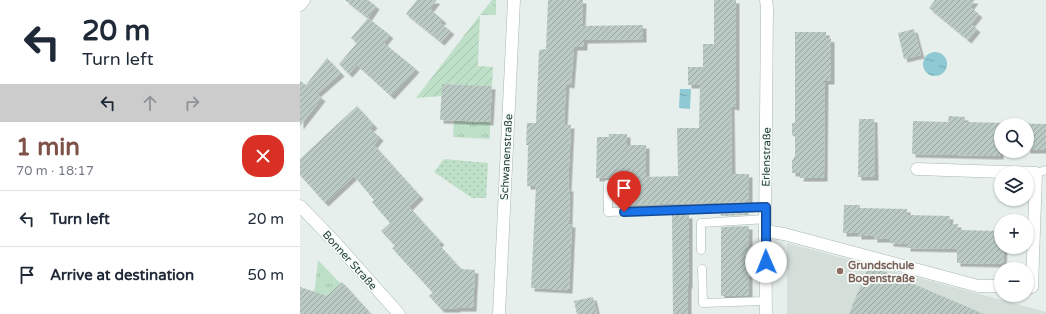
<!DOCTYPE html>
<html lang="en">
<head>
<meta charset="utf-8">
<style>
	:root { --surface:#fff; --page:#f2f2f3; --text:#1f2937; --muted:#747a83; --line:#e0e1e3; --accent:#7f5249 }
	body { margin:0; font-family:"Varela Round",sans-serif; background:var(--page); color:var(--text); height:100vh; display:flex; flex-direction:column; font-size:15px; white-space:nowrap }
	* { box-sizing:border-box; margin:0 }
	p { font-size:13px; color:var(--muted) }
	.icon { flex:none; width:22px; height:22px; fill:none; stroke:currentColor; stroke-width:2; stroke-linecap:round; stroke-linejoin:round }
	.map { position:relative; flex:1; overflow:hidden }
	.sheet { display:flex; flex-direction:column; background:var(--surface); width:300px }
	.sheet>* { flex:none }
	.guide { background:#fff; color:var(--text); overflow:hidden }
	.tools { position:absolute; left:694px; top:118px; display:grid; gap:8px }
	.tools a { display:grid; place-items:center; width:40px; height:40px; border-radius:50%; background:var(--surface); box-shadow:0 1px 3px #0004; font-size:20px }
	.pin { position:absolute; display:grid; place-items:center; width:34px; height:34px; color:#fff; margin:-41px -17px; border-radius:50% 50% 50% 0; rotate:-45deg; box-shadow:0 0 4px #0007 }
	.pin .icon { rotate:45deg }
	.me { position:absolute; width:44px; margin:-22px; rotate:359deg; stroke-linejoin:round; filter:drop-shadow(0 0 3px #0008) }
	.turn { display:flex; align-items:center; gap:14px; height:84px; padding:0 16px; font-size:18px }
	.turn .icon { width:52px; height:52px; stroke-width:2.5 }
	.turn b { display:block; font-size:28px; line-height:34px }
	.lanes { display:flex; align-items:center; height:38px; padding:0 16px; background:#0003; justify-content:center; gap:20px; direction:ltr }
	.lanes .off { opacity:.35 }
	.round { display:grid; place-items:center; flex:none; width:42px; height:42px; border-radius:16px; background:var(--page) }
	.head { display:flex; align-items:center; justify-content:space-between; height:68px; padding:0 16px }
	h1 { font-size:24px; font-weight:800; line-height:30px; color:var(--accent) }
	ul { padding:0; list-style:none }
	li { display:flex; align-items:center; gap:12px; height:56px; padding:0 16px; border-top:1px solid var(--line) }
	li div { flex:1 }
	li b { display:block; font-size:15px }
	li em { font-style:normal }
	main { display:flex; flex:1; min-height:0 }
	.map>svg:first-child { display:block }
	.built { fill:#d4dfda }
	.grass { fill:url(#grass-tufts) }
	.park { fill:url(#park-dots) }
	.garden { fill:url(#garden-furrows) }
	.water { fill:url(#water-ripples) }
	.building { fill:url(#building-hatch); filter:url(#shadow) }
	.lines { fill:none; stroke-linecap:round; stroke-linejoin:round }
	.service-casing { stroke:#a8b8b2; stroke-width:9 }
	.minor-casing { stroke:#a8b8b2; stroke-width:13 }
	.secondary-casing { stroke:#a4bbb3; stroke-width:13 }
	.service { stroke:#fff; stroke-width:8 }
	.minor { stroke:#fff; stroke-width:12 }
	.secondary { stroke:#fff; stroke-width:12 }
	.route-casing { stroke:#114b97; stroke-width:10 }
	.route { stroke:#1a73e8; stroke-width:7 }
	.education-dot { fill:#8d6e63; stroke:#f7fbf9; stroke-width:1.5 }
	.labels { text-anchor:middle; stroke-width:3.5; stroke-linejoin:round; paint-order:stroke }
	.street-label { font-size:11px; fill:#24423a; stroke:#f7fbf9 }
	.education-label { font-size:11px; font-weight:bold; fill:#785e54; stroke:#f7fbf9; text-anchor:start }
</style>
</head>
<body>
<main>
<section class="sheet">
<div class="guide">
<div class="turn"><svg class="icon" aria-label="left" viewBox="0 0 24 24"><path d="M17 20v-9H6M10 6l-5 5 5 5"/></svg><div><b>20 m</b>Turn left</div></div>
<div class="lanes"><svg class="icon" aria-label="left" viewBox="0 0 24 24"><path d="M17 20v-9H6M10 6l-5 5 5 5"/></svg><svg class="icon off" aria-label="ahead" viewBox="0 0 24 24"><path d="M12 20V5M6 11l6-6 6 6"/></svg><svg class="icon off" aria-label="right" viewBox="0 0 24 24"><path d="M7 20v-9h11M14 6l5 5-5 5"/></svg></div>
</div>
<div class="head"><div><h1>1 min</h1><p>70 m · 18:17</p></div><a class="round" style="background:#d93025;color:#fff"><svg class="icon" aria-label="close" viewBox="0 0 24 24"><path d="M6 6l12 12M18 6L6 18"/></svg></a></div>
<ul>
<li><svg class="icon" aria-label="left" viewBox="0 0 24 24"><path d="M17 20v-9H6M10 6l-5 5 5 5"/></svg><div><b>Turn left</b></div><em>20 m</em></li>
<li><svg class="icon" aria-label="arrive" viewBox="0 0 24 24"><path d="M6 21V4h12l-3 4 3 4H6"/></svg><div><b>Arrive at destination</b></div><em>50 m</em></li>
</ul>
</section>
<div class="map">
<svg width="746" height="314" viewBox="0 0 746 314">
	<defs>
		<pattern id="grass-tufts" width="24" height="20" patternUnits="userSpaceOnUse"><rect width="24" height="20" fill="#bfe0c8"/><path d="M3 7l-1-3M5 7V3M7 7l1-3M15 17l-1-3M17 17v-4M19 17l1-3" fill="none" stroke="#a4c1ad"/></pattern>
		<pattern id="park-dots" width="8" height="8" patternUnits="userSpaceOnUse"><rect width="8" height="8" fill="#bfe0c8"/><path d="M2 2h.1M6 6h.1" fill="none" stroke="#a4c1ad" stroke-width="1.8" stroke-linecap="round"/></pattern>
		<pattern id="garden-furrows" width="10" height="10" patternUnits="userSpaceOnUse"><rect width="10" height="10" fill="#bfe0c8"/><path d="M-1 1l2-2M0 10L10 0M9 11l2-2" fill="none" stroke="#a4c1ad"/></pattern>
		<pattern id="water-ripples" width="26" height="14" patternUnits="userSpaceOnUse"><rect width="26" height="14" fill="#8ec9d4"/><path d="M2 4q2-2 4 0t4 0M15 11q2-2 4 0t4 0" fill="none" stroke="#74a5ad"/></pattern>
		<pattern id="building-hatch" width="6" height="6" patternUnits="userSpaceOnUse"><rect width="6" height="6" fill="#bbcac4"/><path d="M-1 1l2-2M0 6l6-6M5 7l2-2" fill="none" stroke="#98a6a0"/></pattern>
		<filter id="shadow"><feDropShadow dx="3.5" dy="3.5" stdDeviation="0" flood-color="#0004"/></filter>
	</defs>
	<rect width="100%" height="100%" fill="#e6efeb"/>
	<polygon class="built" points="487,243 687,296 746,312 746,314 487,314"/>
	<g class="grass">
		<polygon points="192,0 196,0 196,15 180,15"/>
		<polygon points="154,121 190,122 190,139 153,137"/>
		<path d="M18,260L41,284L17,305L8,314C15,297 16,278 18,260Z"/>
	</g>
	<polygon class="park" points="144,159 188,163 186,198 172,198 134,172"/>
	<polygon class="garden" points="180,15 178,66 193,67 192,86 142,84 142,96 116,98"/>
	<g class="water">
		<circle cx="635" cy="64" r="12"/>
		<polygon points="380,89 391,89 390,109 379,108"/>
	</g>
	<g class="building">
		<polygon points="45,0 68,0 76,6 68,18"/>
		<polygon points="117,0 137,0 130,9 143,20 140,23 151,31 141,42 106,14"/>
		<polygon points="248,0 283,0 282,26 343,25 343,39 284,40 284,47 274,47 271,85 266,84 264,125 271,125 268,188 270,188 269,221 269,224 272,224 269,290 231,288 236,186 227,186 228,145 226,145 227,123 236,123 239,50 246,49"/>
		<polygon points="414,0 436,0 436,107 431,106 432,174 449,174 449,202 318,205 318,195 314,195 314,177 296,178 297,137 309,137 309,134 327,134 327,145 346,145 346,177 378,176 377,128 399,128 400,85 388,85 388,67 403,67 403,44 414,44"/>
		<polygon points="635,0 675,0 670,7 679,14 671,24 677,29 668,40 629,8"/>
		<polygon points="68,18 90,35 84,42 85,43 85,44 116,69 91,96 57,65 49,74 39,64 57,43 51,38"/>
		<polygon points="614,29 621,55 604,59 598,33"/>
		<polygon points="495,32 526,32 526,38 531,39 531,81 525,81 524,178 500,178 501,173 492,173 492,161 495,156 495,137 492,135 492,123 495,123"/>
		<polygon points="27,58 41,73 17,94 22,98 0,126 0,81 6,85"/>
		<polygon points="142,84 192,86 190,122 140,120"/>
		<polygon points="57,106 74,125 70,129 80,137 74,145 120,196 109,207 141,242 138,244 161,269 175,270 173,308 157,308 157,309 141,309 129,296 133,293 92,248 95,246 81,231 90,223 72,202 74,200 54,176 25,203 0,175 0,159"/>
		<polygon points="649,116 665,117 665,122 746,124 746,150 727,150 727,125 701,125 700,156 612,154 613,121 648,122"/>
		<polygon points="559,119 574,119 575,177 558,177"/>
		<polygon points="544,205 560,205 560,208 607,209 607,215 650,216 649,224 658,224 657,230 701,231 701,247 704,247 703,264 657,263 657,249 607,248 607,244 590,243 590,239 574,239 574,236 558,236 558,233 543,233"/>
		<polygon points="449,213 449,215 421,216 421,214"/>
		<polygon points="372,215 389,215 389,285 388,285 388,314 373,314"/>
		<polygon points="449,226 449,296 421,296 421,227"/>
		<polygon points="569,265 684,314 549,314"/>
		<polygon points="42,282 71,314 0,314 0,287 27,296"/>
		<polygon points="293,297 297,314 277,314 274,301"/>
	</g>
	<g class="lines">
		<defs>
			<g id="service">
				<polyline points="736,173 746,170"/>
				<polyline points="308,184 308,212 466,207"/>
				<polyline points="401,250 401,223 466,219"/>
				<polyline points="402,269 403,303 466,301"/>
			</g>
			<g id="minor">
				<polyline points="466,0 467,8 465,231 466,314"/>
				<polyline points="0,5 4,0"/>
				<polyline points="617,169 736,173 732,287 727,287"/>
				<polyline points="465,231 484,234 678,286 701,286"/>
				<polyline points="199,314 214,0"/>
			</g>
			<polyline id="secondary" points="0,206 34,241 99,314"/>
		</defs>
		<use href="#service" class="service-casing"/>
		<use href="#minor" class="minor-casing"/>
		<use href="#secondary" class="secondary-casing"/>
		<use href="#service" class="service"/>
		<use href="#minor" class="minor"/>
		<use href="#secondary" class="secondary"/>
	</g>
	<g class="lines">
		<defs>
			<polyline id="route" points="324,212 466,207 466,262"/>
		</defs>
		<use href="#route" class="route-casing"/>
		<use href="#route" class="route"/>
	</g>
	<circle class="education-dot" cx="540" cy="271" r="4"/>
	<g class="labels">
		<g class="street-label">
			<text transform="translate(206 157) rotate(-87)" y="4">Schwanenstraße</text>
			<text transform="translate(466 157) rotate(-89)" y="4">Erlenstraße</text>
			<text transform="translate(50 260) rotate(48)" y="4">Bonner Straße</text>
		</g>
		<g class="education-label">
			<text x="548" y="269">Grundschule<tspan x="548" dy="13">Bogenstraße</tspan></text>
		</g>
	</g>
</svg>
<div class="tools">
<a><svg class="icon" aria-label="search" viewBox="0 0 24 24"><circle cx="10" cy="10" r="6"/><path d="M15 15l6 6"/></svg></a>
<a><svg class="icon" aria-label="layers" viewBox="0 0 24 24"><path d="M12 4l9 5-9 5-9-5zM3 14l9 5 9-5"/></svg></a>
<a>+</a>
<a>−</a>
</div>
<div class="pin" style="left:324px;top:212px;background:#d93025"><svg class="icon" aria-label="arrive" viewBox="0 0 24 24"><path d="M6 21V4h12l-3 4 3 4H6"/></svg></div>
<svg class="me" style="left:466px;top:262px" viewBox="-20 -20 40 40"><circle r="19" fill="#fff"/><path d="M0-13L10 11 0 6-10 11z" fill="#1a73e8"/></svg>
</div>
</main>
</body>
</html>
